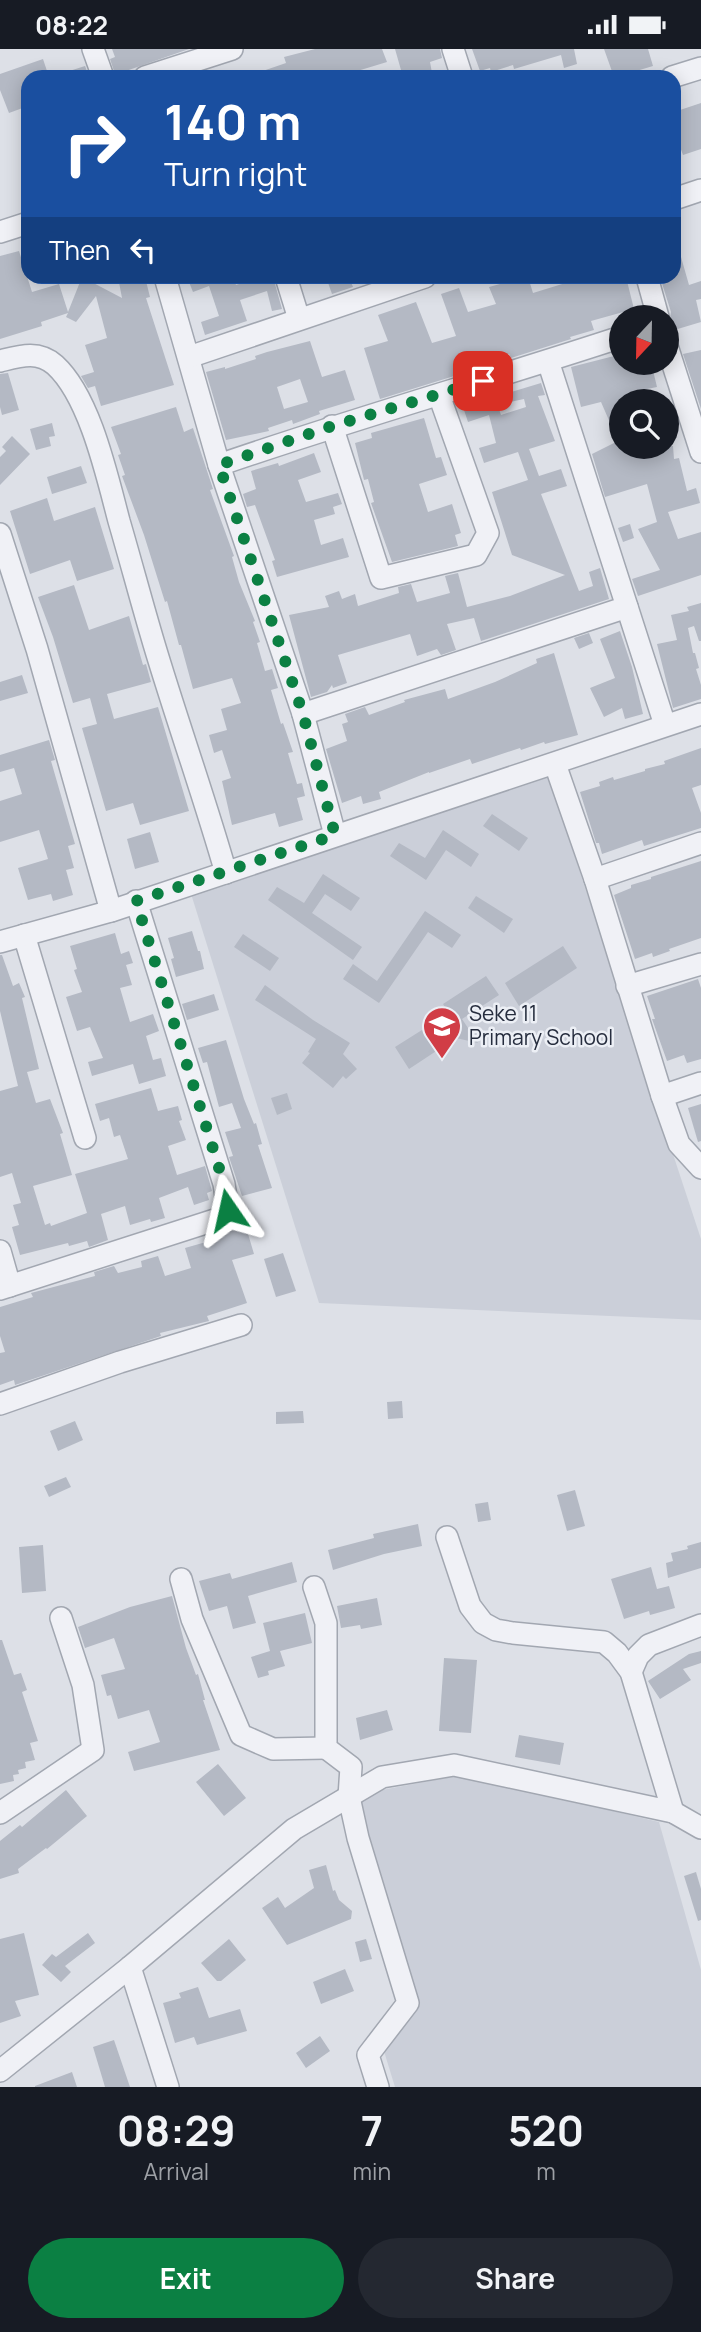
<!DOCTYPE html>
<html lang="en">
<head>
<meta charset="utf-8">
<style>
	:root { --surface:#171b24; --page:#242831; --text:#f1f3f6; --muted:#9ea1a6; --accent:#0b8043 }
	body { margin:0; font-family:Manrope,sans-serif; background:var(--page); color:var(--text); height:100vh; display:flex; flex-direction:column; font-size:26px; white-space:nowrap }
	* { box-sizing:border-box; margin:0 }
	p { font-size:23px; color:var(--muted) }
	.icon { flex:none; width:38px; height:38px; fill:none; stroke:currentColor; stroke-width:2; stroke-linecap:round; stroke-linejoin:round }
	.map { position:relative; height:2038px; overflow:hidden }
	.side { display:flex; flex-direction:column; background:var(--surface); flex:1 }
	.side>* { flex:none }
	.banner { position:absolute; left:21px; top:21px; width:660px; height:214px; border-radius:21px; box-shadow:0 4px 18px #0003; background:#1a4fa0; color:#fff; overflow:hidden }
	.needle { width:46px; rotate:202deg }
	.fabs { position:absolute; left:609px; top:256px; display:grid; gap:14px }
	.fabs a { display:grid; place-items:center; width:70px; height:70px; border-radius:50%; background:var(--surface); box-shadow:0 4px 18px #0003; font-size:35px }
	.pin { position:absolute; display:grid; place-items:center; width:60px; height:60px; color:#fff; margin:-30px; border-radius:14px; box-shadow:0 4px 10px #0006 }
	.me { position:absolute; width:77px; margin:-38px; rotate:349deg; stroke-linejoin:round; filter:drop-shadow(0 0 5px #0008) }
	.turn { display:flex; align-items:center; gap:24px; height:147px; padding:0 28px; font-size:32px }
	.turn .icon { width:91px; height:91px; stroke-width:2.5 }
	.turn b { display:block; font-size:49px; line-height:60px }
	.then { display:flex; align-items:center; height:66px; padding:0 28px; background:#0003; gap:14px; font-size:26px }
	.eta { display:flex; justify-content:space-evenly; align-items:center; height:119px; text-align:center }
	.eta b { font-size:42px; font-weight:700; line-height:49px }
	.cta { display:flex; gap:14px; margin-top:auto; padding:14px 28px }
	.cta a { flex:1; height:80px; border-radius:42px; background:var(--accent); color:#fff; font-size:28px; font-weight:700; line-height:80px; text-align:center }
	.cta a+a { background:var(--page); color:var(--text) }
	.status { display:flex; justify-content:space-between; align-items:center; height:49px; padding:0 35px; background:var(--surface); direction:ltr }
	.status svg { height:19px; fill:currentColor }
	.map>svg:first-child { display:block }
	.built { fill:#cbcfd9 }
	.building { fill:#b4b9c4; fill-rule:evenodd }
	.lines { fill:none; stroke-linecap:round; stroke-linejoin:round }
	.minor-casing { stroke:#a2a7b1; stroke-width:24 }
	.minor { stroke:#f0f1f6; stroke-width:21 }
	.route { stroke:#0b8043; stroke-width:12; stroke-dasharray:0 21.6 }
	.labels { text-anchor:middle; stroke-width:5; stroke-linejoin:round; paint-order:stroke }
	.poi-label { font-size:21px; fill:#262d3e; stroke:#eceff5; text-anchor:start }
</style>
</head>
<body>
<div class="status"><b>08:22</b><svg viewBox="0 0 49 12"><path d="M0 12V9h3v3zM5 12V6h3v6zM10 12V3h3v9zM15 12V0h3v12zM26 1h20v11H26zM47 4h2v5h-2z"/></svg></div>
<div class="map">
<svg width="701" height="2038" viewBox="0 0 701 2038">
	<rect width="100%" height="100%" fill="#dde0e7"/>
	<g class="built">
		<polygon points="544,714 701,1190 701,1271 319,1254 187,832"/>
		<polygon points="462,1726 659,1773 701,1921 701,2038 395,2038 383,1999 414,1957 355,1746"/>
	</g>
	<g class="building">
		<polygon points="112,0 189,0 123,23 125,28 116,28 110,10 115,8"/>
		<polygon points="315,0 382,0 387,13 354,23 355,28 251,28 251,26 286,14 284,8"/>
		<polygon points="395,0 440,0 442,9 430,13 432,24 418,28 403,28"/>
		<polygon points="472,0 574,0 577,15 564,19 561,6 514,20 513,16 491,23 490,19 480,22"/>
		<polygon points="604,0 648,0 653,17 633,23 635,28 614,28"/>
		<polygon points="43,10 49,28 28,28 28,57 9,64 0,41 0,25"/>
		<polygon points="85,17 89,28 61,28 60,25"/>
		<polygon points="701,54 701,100 683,106 674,81 674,63"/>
		<polygon points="677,194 689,236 701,232 701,250 696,251 701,273 671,282 669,275 671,263 660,228 674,228 674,195"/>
		<polygon points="19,202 32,243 59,235 68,263 82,228 122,249 118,228 145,228 150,248 146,249 174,336 101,357 95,337 88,339 81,327 94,323 85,296 107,289 96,247 76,273 66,268 68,264 41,273 42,277 0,290 0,207"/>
		<polygon points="187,228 233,228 236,236 261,228 273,228 282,260 272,262 267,242 240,251 247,272 205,286 201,273 219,267 209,237 193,243"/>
		<polygon points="326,228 349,228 353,238 332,245"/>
		<polygon points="525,228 528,228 533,244 585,228 626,228 634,260 591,272 594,281 570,288 571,290 511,309 509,305 485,313 487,317 480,319 380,350 364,299 388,292 378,266 416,253 432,294 456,287 441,245 459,239 468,263 496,255 489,238"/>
		<path d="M310,292L322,328L345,321L355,351L319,362L320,365L293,375L292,371L268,379L269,382L226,391L206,323L225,318V320L256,310L255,307L267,303ZM300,330L308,353L284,360L277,338Z"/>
		<polygon points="701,301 701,360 683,305"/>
		<polygon points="618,306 620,313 651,313 657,338 627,344 631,352 621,352 621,397 673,397 674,410 679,409 687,442 696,439 700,454 668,463 678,490 701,483 701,526 638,547 632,530 660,521 638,480 657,473 647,435 605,448 592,405 618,392 601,353 581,358 571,318"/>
		<polygon points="8,324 19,361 2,366 0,358 0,325"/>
		<polygon points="541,334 545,346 538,347 555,392 529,400 539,427 561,420 567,437 541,445 579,542 593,537 589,523 600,519 609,550 481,592 474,569 447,575 456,601 441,606 437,600 417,607 410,585 338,606 347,634 333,639 332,636 327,643 311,648 289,566 329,558 325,547 339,542 342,550 355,545 358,557 399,544 398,538 411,535 417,553 450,544 445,527 458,524 467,558 510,547 565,526 512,506 492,443 528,431 518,403 484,414 479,399 496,394 489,366 468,373 463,358 494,346 501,366 526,358 524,350 510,353 508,344"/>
		<polygon points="176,358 184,383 193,379 213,440 210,441 234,507 232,508 239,533 255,572 253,573 260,593 257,594 265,622 272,620 278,639 271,641 281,675 283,674 293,703 288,704 297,735 302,734 305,747 297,749 303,771 279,778 275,764 232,776 222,732 231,729 222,701 214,704 209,686 227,681 221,660 241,654 232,629 193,640 181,596 179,596 167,552 165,553 144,486 122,427 125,426 118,406 121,405 111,378"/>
		<polygon points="424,369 436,409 441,408 447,426 419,435 428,463 452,455 461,484 455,486 458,497 392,513 371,454 374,453 368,430 364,431 355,394 372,389 371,384"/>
		<polygon points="52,374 55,387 49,388 51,397 36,401 30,380"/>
		<polygon points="12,387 30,405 0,436 0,408 6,402 2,398"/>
		<polygon points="314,404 321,423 298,431 306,453 338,444 342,455 333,458 335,465 314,471 321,496 343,489 349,508 277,528 272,512 275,511 255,456 247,458 243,445 256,440 251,422 278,414 279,417"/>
		<polygon points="81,417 87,434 52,445 47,428"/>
		<polygon points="47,449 54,472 95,458 114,520 77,532 70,511 30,525 10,462"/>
		<polygon points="630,475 634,489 623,493 618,479"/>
		<polygon points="74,536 89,581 129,567 143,616 146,615 151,633 107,645 114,670 158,658 189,762 140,776 133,754 106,762 82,679 97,675 90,649 73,654 53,588 38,548"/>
		<polygon points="701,554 701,592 699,592 694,577 688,579 693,604 695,604 699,619 696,620 701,636 701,650 673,659 657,595 677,591 671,566 689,562 687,558"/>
		<polygon points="620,582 632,618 643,665 625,670 622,659 604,668 590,639 615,629 600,590"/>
		<polygon points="589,584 593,594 579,600 574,589"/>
		<polygon points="554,604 578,686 545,695 544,693 521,701 520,699 472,715 470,710 429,724 429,723 379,743 381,750 363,755 361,747 342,754 326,700 347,692 342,675 348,673 345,665 365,658 369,666 405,653 404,651 445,640 448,650 495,633 537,614 536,610"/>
		<polygon points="22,626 28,644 0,652 0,633"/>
		<polygon points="49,691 55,711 51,712 75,795 68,797 74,819 66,821 73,846 53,852 51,845 28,851 18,819 48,810 39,781 0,793 0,752 22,745 14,719 0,723 0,706"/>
		<polygon points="701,699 701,736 692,739 701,764 701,779 644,797 642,791 602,805 599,794 596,794 580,743 600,737 599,733 613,728 614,731 645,722 645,720 665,715 664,712"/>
		<polygon points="492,765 528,789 519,802 483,777"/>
		<polygon points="443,781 479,805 471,818 446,801 426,831 390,807 399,794 425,809"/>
		<polygon points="150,783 159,813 135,820 127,790"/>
		<polygon points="701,812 701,889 669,900 670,902 653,908 652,904 635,910 614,846 631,839 631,836 651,830 651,828"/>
		<polygon points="323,825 360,849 351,862 325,845 312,864 362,898 353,911 268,851 277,838 304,854"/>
		<polygon points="476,847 513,870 504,884 468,859"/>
		<polygon points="425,862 461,886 452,899 428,883 379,954 343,930 353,915 377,932"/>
		<polygon points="192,882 198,902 200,902 204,920 176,928 171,910 174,909 168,889"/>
		<polygon points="115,884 121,905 129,902 133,914 126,916 132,936 120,939 130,973 153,965 159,982 146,987 153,1011 161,1009 166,1027 139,1035 133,1015 92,1027 88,1013 103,1009 90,978 77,982 66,948 82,943 74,921 77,920 70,897"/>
		<polygon points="243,885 279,909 270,922 234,898"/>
		<polygon points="563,897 577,919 519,957 505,934"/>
		<polygon points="0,906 2,906 13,937 19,934 25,948 22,949 39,1020 27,1023 36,1054 50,1050 63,1084 60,1085 72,1126 33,1137 45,1176 50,1174 51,1177 87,1164 75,1125 128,1110 120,1086 114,1088 109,1069 100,1072 95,1055 151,1039 158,1062 178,1057 182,1071 179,1072 186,1091 168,1097 177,1126 205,1117 212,1142 207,1144 209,1151 194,1156 188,1138 159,1149 165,1169 151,1173 150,1170 130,1176 125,1157 101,1165 108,1191 89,1198 87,1192 69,1197 68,1194 20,1206 12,1178 19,1176 13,1156 21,1154 12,1124 0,1128 0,1042 18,1037 0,962"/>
		<polygon points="486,927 499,946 462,970 478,994 456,989 409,1020 395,998 449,964 443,955"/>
		<polygon points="698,930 701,939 701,1010 687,1014 684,1006 667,1012 652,970 655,970 647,947"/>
		<polygon points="265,936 313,971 350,994 343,1005 357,1020 346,1030 343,1027 333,1039 302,1014 310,1004 308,1003 316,990 255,951"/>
		<polygon points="214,945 219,961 187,971 182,955"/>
		<polygon points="226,991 244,1050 254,1075 256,1074 262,1095 258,1096 272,1139 242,1147 229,1108 233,1107 225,1083 241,1079 232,1054 219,1058 207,1013 203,1014 198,999"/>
		<polygon points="287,1044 292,1060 277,1066 271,1049"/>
		<polygon points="701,1055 701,1092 698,1093 688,1059"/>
		<polygon points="246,1178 254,1205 232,1211 247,1254 207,1267 209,1272 160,1284 161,1287 15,1336 14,1331 0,1336 0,1304 5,1303 0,1287 0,1258 33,1248 31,1244 95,1227 94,1223 114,1217 118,1224 142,1218 141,1212 158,1207 165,1227 191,1219 185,1199 206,1193 205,1188"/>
		<polygon points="283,1204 296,1242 276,1248 264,1210"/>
		<polygon points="402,1352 403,1369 388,1370 387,1353"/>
		<polygon points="303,1362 304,1374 276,1375 276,1363"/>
		<polygon points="75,1372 83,1391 58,1402 50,1382"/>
		<polygon points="66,1428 71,1438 49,1448 44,1437"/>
		<polygon points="575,1441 585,1477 567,1482 557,1446"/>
		<polygon points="488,1453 491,1471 478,1473 475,1455"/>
		<polygon points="418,1475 422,1497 384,1505 333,1521 328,1501 374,1489 373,1485"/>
		<polygon points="701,1493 701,1519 668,1529 666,1514 673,1512 671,1504 688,1500 687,1497"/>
		<polygon points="43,1496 46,1542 22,1544 19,1498"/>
		<polygon points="292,1513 297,1533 248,1547 256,1574 233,1580 227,1557 209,1562 199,1532 230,1524 232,1530"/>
		<polygon points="651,1518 657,1540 669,1537 675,1559 650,1566 649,1562 624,1570 611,1530"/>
		<polygon points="172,1547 186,1599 196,1626 198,1625 205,1651 203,1651 220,1701 134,1722 128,1703 160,1693 149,1661 118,1670 111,1646 107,1647 101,1626 125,1620 114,1589 85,1599 78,1578 130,1558"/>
		<polygon points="377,1549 382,1576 361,1580 360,1576 341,1579 337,1557"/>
		<polygon points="305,1564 312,1594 280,1602 285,1617 268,1622 269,1626 258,1629 251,1608 270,1602 263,1574"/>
		<polygon points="0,1591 2,1591 14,1626 21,1624 27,1641 22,1643 38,1692 30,1694 35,1711 25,1713 26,1719 18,1721 19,1725 13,1726 14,1732 0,1735"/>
		<polygon points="701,1602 701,1614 683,1620 691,1631 660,1650 648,1632 689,1605"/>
		<polygon points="444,1609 477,1611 471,1684 439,1682"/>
		<polygon points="387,1661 393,1681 360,1691 356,1669"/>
		<polygon points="519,1686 564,1694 560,1716 515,1708"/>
		<polygon points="218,1715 246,1749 224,1767 196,1733"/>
		<polygon points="66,1741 87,1767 47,1800 46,1799 18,1820 19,1824 0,1830 0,1792 20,1776 22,1778"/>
		<polygon points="326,1816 333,1842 335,1841 339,1851 352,1862 351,1870 287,1896 262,1859 278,1848 285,1859 314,1839 309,1821"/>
		<polygon points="696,1823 701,1840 701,1871 698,1872 684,1827"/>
		<polygon points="24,1884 39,1946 15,1952 21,1967 0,1974 0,1890"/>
		<polygon points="88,1884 95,1894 65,1917 71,1923 61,1933 42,1916 52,1905 56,1908"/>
		<polygon points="229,1890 246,1911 221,1932 217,1932 201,1914"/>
		<polygon points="366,1890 372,1910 360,1913 355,1893"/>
		<polygon points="345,1920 354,1942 321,1955 313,1933"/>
		<polygon points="198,1938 209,1969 240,1960 247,1982 197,1996 194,1988 175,1994 163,1954 181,1949 179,1944"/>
		<polygon points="320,1987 330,2002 306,2019 296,2004"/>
		<polygon points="114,1991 130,2038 105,2038 93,1998"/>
		<polygon points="72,2023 77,2038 35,2038 35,2037"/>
	</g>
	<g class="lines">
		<defs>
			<g id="minor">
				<polyline points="93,0 103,28"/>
				<polyline points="453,0 462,28"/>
				<polyline points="145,28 232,0"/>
				<polyline points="672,28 701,19"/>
				<polyline points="674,150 701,141"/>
				<polyline points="0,183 28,174"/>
				<polyline points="165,228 219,416 303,665 335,786"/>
				<polyline points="286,228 299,270"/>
				<polyline points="647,228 658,268"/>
				<polyline points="667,297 701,403"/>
				<polyline points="189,308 425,228"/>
				<path d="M0,312C20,307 38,301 55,316C90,348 107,427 119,472C131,513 142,555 154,595C177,672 204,747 226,824"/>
				<polyline points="548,312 665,676"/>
				<polyline points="332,377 381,529 476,506 488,484 439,346"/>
				<path d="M219,416C352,370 487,332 621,288"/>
				<polyline points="0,485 37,600 111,862"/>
				<polyline points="303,665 627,558"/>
				<polyline points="555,715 595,830 662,1047 679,1095 701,1119"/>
				<polyline points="595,830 701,794"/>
				<polyline points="24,886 85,1089"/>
				<polyline points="0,893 111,862 701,665"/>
				<polyline points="627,937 701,915"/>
				<polyline points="662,1047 701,1034"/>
				<polyline points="0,1202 10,1237"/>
				<polyline points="0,1240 221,1169 228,1161 224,1135 136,852"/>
				<polyline points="0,1355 120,1313 241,1276"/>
				<polyline points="447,1488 470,1557 483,1574 496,1581 513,1584 604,1593 617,1604 631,1623 673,1763"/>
				<polyline points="181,1530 192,1570 241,1686 273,1700 326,1699"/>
				<polyline points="314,1538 326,1574 326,1699 351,1718 349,1748 358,1789 408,1954 368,2006 378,2038"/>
				<polyline points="631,1623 638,1607 649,1596 701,1576"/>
				<polyline points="0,1764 93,1701 83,1636 61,1569"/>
				<polyline points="130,1918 168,2038"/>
				<polyline points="0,2022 130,1918 294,1780 382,1728 454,1716 673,1763 701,1779"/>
			</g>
		</defs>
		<use href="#minor" class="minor-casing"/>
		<use href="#minor" class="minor"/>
	</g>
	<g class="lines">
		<polyline class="route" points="228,1161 224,1135 136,852 335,786 303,665 219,416 332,377 483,332"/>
	</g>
	<defs>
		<symbol id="school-pin" viewBox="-11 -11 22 30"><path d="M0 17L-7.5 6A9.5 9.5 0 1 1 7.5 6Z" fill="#d13d46" stroke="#eceff5"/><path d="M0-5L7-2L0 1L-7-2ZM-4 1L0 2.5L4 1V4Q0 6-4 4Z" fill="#fff"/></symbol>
	</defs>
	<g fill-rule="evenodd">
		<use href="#school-pin" x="420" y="955" width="44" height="60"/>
	</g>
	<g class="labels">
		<g class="poi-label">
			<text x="469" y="972">Seke 11<tspan x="469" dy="24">Primary School</tspan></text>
		</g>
	</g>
</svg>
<div class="fabs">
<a><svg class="needle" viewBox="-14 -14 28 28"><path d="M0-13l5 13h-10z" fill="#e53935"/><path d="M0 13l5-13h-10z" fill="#9ea1a6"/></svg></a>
<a><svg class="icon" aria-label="search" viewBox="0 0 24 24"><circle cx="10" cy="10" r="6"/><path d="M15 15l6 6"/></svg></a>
</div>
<div class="pin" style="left:483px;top:332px;background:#d93025"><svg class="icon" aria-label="arrive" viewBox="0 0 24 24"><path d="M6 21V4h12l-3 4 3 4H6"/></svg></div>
<svg class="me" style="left:228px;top:1161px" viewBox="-20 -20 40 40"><path d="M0-17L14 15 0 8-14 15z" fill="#0b8043" stroke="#fff" stroke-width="4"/></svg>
<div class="banner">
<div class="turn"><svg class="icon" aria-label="right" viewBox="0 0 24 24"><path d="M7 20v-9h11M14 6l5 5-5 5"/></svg><div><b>140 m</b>Turn right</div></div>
<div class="then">Then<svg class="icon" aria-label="left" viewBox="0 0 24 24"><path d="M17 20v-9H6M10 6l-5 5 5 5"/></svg></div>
</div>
</div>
<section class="side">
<div class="eta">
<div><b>08:29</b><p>Arrival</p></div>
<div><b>7</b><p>min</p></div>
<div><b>520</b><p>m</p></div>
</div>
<div class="cta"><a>Exit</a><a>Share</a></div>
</section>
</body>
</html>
